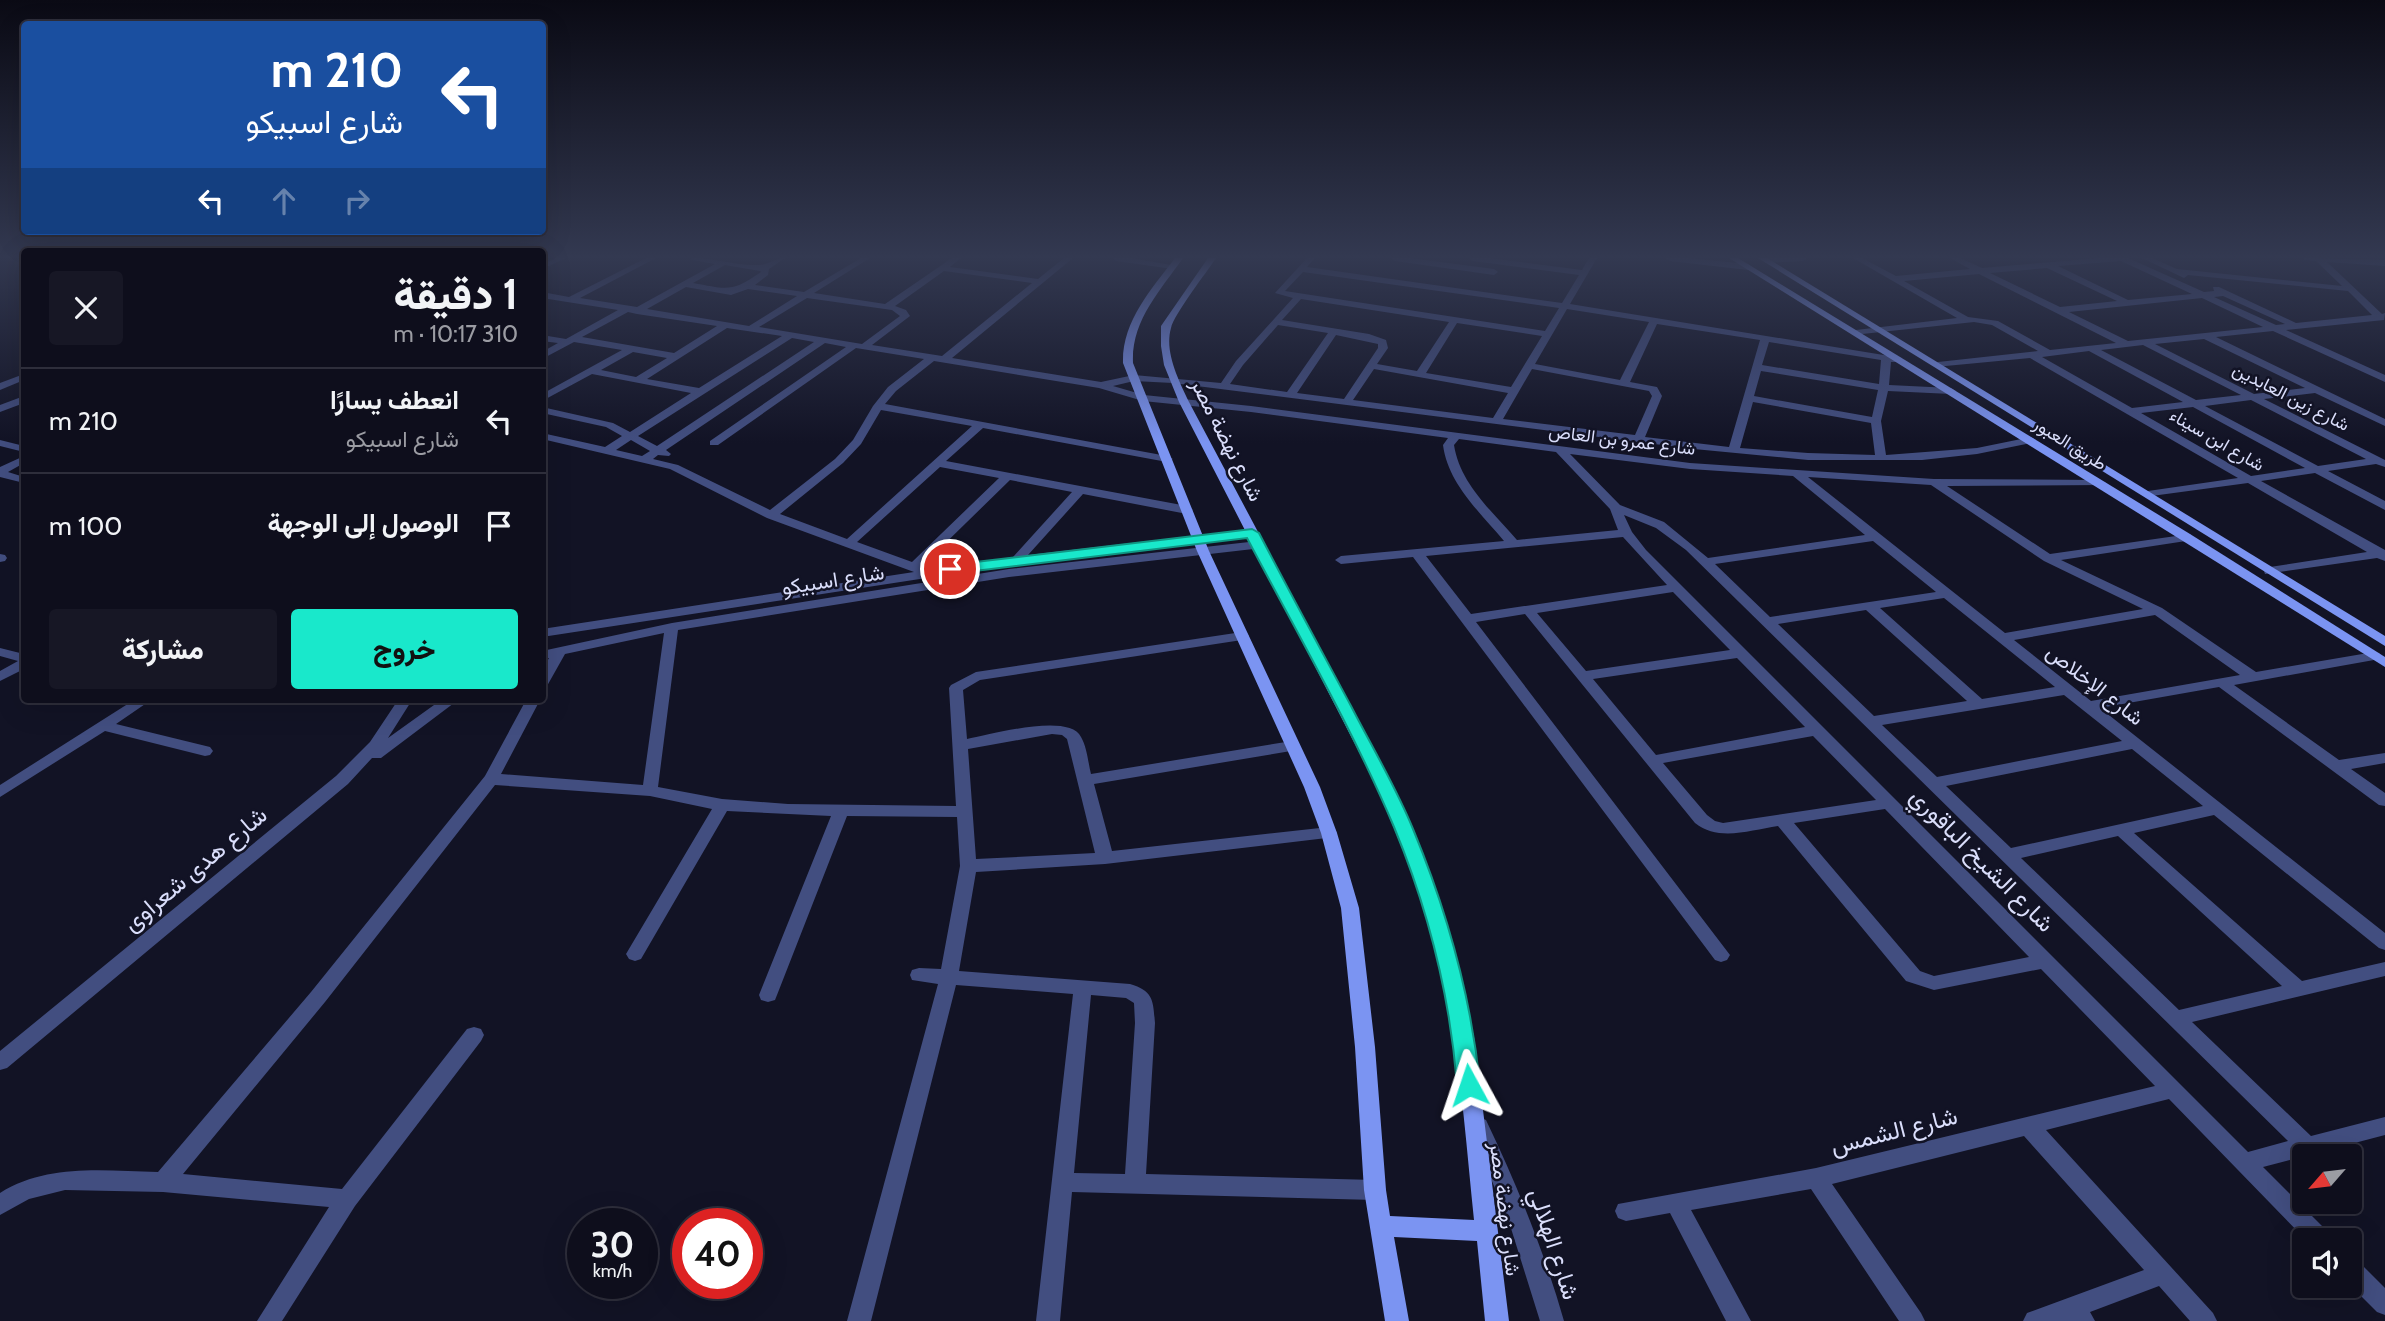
<!DOCTYPE html>
<html lang="ar">
<head>
<meta charset="utf-8">
<style>
	:root { --surface:#0e0e1c; --page:#171725; --text:#f1f3f6; --muted:#9b9ca3; --line:#2e2e3b; --accent:#19e8cb }
	body { margin:0; font-family:Cabin,Vazirmatn,sans-serif; background:var(--page); color:var(--text); direction:rtl; height:100vh; display:flex; flex-direction:column; font-size:26px; white-space:nowrap }
	* { box-sizing:border-box; margin:0 }
	p { font-size:23px; color:var(--muted) }
	.icon { flex:none; width:38px; height:38px; fill:none; stroke:currentColor; stroke-width:2; stroke-linecap:round; stroke-linejoin:round }
	.map { position:relative; flex:1; overflow:hidden; direction:ltr }
	.side { position:absolute; left:21px; top:248px; width:525px; height:455px; display:flex; flex-direction:column; background:var(--surface); border-radius:7px; box-shadow:0 7px 28px #0002,0 0 0 2px var(--line); direction:rtl }
	.side>* { flex:none }
	.hud { position:absolute; left:21px; top:21px; width:525px; height:214px; border-radius:7px; box-shadow:0 7px 28px #0002,0 0 0 2px var(--line); direction:rtl; background:#1a4fa0; color:#fff; overflow:hidden }
	.needle { width:46px; rotate:242deg }
	.fabs { position:absolute; left:2292px; top:1144px; display:grid; gap:14px }
	.fabs a { display:grid; place-items:center; width:70px; height:70px; border-radius:7px; background:var(--surface); box-shadow:0 7px 28px #0002,0 0 0 2px var(--line); font-size:35px }
	.speed { position:absolute; left:567px; top:1208px; display:flex; gap:14px; font-size:35px; font-weight:700; text-align:center }
	.speed>* { display:grid; place-content:center; width:91px; height:91px; border-radius:50%; background:var(--surface); box-shadow:0 7px 28px #0002,0 0 0 2px var(--line); line-height:1 }
	.speed small { font-size:18px; font-weight:400 }
	.speed .limit { border:10px solid #d22; background:#fff; color:#111 }
	.pin { position:absolute; display:grid; place-items:center; width:60px; height:60px; color:#fff; margin:-30px; border:4px solid #fff; border-radius:50%; box-shadow:0 2px 7px #0007 }
	.me { position:absolute; width:77px; margin:-38px; rotate:355deg; stroke-linejoin:round; filter:drop-shadow(0 0 5px #0008) }
	.turn { display:flex; align-items:center; gap:24px; height:147px; padding:0 28px; font-size:32px }
	.turn .icon { width:91px; height:91px; stroke-width:2.5 }
	.turn b { display:block; font-size:49px; line-height:60px }
	.lanes { display:flex; align-items:center; height:66px; padding:0 28px; background:#0003; justify-content:center; gap:35px; direction:ltr }
	.lanes .off { opacity:.35 }
	.round { display:grid; place-items:center; flex:none; width:74px; height:74px; border-radius:7px; background:var(--page) }
	.headline { display:flex; align-items:center; justify-content:space-between; height:119px; padding:0 28px }
	h1 { font-size:42px; font-weight:800; line-height:52px }
	.cta { display:flex; gap:14px; margin-top:auto; padding:14px 28px }
	.cta a { flex:1; height:80px; border-radius:7px; background:var(--accent); color:#111; font-size:28px; font-weight:800; line-height:80px; text-align:center }
	.cta a+a { background:var(--page); color:var(--text) }
	ul { padding:0; list-style:none }
	li { display:flex; align-items:center; gap:21px; height:105px; padding:0 28px; border-top:2px solid var(--line) }
	li div { flex:1 }
	li b { display:block; font-size:26px }
	li em { font-style:normal }
	.map>svg:first-child { display:block }
	.lines { fill:none; stroke-linecap:round; stroke-linejoin:round }
	.street { fill:#424e80; fill-rule:evenodd }
	.secondary { fill:#7b94f2; fill-rule:evenodd }
	.route { fill:#19e8cb; stroke:#109784; stroke-width:2 }
	.labels { text-anchor:middle; stroke-width:5; stroke-linejoin:round; paint-order:stroke }
	.far-street-label { font-size:18px; fill:#dadefb; stroke:#121325 }
	.street-label { font-size:21px; fill:#dadefb; stroke:#121325 }
	.near-street-label { font-size:24px; fill:#dadefb; stroke:#121325 }
</style>
</head>
<body>
<div class="map">
<svg width="2385" height="1321" viewBox="0 0 2385 1321">
	<rect width="100%" height="100%" fill="#121325"/>
	<g class="lines">
		<g class="street">
			<polygon points="556,258 566,258 542,269 542,264"/>
			<path d="M646,258H656L580,298L637,307L715,264L692,260L691,258C715,258 737,266 759,265C768,265 775,258 785,258L769,269L768,275L755,285L804,292L861,258H870L814,293L885,304L952,258H961L950,267L1038,279L1064,258H1073L952,358L1101,382L1134,375L1221,383L1236,361L1293,298L1275,293L1307,258H1315L1307,267L1562,303L1579,275L1473,261L1469,258H1489L1582,270L1589,258H1597L1570,304L1902,358V362H1891L1889,385L1951,388L1956,391L1951,394L1888,391L1881,421L1886,455L1977,448L2031,437L2036,440L2031,443L1977,454L1922,460H1808L1694,449L1173,383L1134,381L1113,386L1144,395L1251,406L1690,463L1934,479L2100,480L2106,483L2104,485L1947,486L2050,554L2190,534L2192,537L2190,540L2186,541L2061,560L2162,608L2256,672L2374,652L2379,653L2381,656L2374,660L2234,685L2339,760L2385,753V763L2351,769L2385,793V806L2379,805L2219,687L2100,708L2385,933V950L2379,948L2214,815L2134,833L2302,981L2385,962V976L2192,1022L2311,1136L2385,1117V1135L2263,1167L2330,1234L2333,1241H2307L2169,1099L2046,1130L2213,1313L2217,1321H2190L2159,1286L2090,1312L2095,1321H2023L2027,1313L2144,1270L2024,1136L1832,1184L1921,1313L1925,1321H1899L1811,1189L1691,1210L1751,1321H1726L1670,1213L1626,1221L1618,1218L1615,1211L1618,1204L1816,1168L2155,1086L2041,969L1934,990L1906,981L1778,826C1750,830 1719,842 1695,823L1525,614L1476,622L1730,955L1727,960L1721,962L1715,960L1413,557L1341,564L1335,560L1341,556L1504,541C1480,512 1448,484 1443,445L1448,438L1251,412L1143,401L1099,388L934,361L896,391L885,404L1167,456L1173,459L1167,462L983,428L946,461L1187,506L1193,510L1187,514L1083,494L1028,555L1252,529L1258,533L1252,537L1011,565L542,637V629L914,572L767,518L670,469L542,439V433L605,447L622,436L606,427L542,413V407L613,423L630,432L691,393L592,374L542,401V394L622,350L574,342L542,359V352L558,343L542,341V335L566,339L618,310L542,298V292L569,297ZM725,265L760,271L761,272C731,293 727,289 693,283ZM944,271L1032,283L942,356L872,345L910,316L906,310L895,306ZM1303,272L1559,308L1545,331L1285,291ZM686,287L731,295L748,289L797,296L749,326L647,309ZM807,298L892,310L900,316L862,344L759,327ZM1301,299L1449,322L1417,371L1377,364L1388,348L1386,340L1369,334L1282,320ZM1567,309L1649,322L1620,380L1535,364ZM628,312L637,314L717,326L674,353L582,337ZM1457,323L1542,336L1511,387L1426,373ZM1657,324L1760,340L1729,447L1645,437L1662,396L1657,387L1630,382ZM1278,325L1328,333L1287,392L1230,384L1243,365ZM727,328L782,336L699,388L647,379ZM1336,335L1378,344V348L1344,399L1297,393ZM792,338L814,342L657,446L638,436ZM1769,342L1881,360L1879,384L1762,365ZM825,343L846,347L710,441V445H718L856,348L924,359L888,387L873,406L853,440L835,459L770,510L678,465L653,459L658,455L669,456L671,454L666,450ZM633,352L667,358L636,377L601,370ZM1374,369L1508,393L1493,418L1353,400ZM1532,369L1649,391L1652,396L1635,435L1503,419ZM1761,371L1878,390L1872,417L1754,396ZM1753,402L1871,423L1875,455L1808,453L1740,448ZM881,410L972,426L847,539L780,514L843,463L861,444ZM1459,439L1556,452L1610,509L1618,530L1517,540C1492,511 1460,484 1454,445ZM631,440L650,451L642,456L616,450ZM1570,454L1690,469L1793,476L1865,535L1708,558L1664,522L1620,505ZM940,467L999,478L912,562L857,542ZM1808,477L1931,485L2044,561L2143,609L2005,633ZM1010,480L1072,492L1013,557L931,569L922,566ZM1624,515L1656,528L1686,550L2288,1141L2248,1152L1646,550L1632,532ZM1623,537L1667,585L1471,614L1426,556ZM1873,541L1936,592L1770,617L1715,564ZM1673,592L1730,650L1586,671L1537,613ZM1944,598L2055,687L1982,699L1880,608ZM1866,610L1967,701L1874,716L1778,624ZM2155,615L2240,675L2091,701L2014,640ZM1737,658L1805,727L1656,755L1593,679ZM2064,695L2122,741L1937,777L1882,725ZM1813,736L1876,800L1723,823L1715,821L1707,815L1663,763ZM2132,749L2203,806L2011,848L1946,786ZM1885,809L2029,957L1934,976L1920,971L1794,823ZM2118,836L2282,986L2179,1010L2021,858Z"/>
			<polygon points="1112,258 1131,258 1177,266 1173,269 1116,261"/>
			<polygon points="1391,258 1410,258 1494,269 1498,272 1494,275 1395,261"/>
			<polygon points="1666,258 1688,258 1748,264 1752,267 1748,270 1670,261"/>
			<polygon points="1768,258 1807,258 1803,261 1765,263 1764,261"/>
			<path d="M1853,258H1862L1896,276L1970,269L1950,258H1960L1982,268L2099,258H2128L2204,292L2214,291L2213,287H2219L2296,323L2372,315L2348,291L2188,275L2184,278L2142,258H2152L2177,269L2342,286L2316,261L2304,260L2303,258L2385,260V266L2327,262L2382,314L2385,313L2384,320L2286,330L2385,375V382L2273,331L2216,337L2385,419V426L2315,393L2264,399L2385,460V467L2376,464L2328,471L2385,501V510L2315,473L2261,481L2385,550V561L2377,558L2265,574L2264,571L2270,567L2367,552L2248,483L2144,497V493L2148,491L2238,478L2030,358L1935,367L1933,365L1938,362L2038,351L1992,325L1974,322L1853,335V331L1856,330L1957,318ZM2121,261L2192,294L2128,300L2058,266ZM2047,268L2117,301L2060,307L1990,273ZM1979,274L2116,343L2050,350L1998,321L1968,317L1904,281ZM2223,296L2285,324L2276,325L2214,297ZM2202,298L2263,327L2128,341L2069,312ZM2204,339L2305,388L2254,394L2155,344ZM2143,345L2241,395L2196,400L2101,350ZM2089,351L2183,402L2132,408L2042,357ZM2251,400L2366,459L2318,466L2205,406ZM2193,407L2305,468L2251,476L2141,413Z"/>
			<polygon points="24,374 24,380 0,390 0,383"/>
			<polygon points="24,396 24,403 0,412 0,405"/>
			<polygon points="0,440 24,446 24,452 0,446"/>
			<polygon points="24,456 24,463 8,472 24,477 24,483 0,477 0,467"/>
			<path d="M1258,541L1262,542L1264,545L1262,548L1009,577L678,630L658,787L722,799L788,804L956,806L949,688L951,685L976,672L1242,632L1247,633L1249,636L1247,639L1242,640L980,680L963,690L967,739C990,735 1069,712 1081,737C1087,747 1088,762 1091,774L1292,741L1297,742L1300,746L1297,750L1094,784L1112,851L1329,827L1335,829L1337,833L1335,837L1105,864L976,872L959,971L1130,984C1154,991 1153,1001 1155,1023L1146,1174L1375,1180L1383,1183L1386,1190L1383,1197L1375,1200L1072,1192L1060,1321H1036L1073,994L956,985L871,1321H847L938,984L912,980L910,975L912,970L919,968L941,969L960,866L957,817L847,816L777,995L775,1000L768,1002L761,1000L759,995L831,816L727,811L641,959L635,961L629,959L626,954L712,809L650,796L495,785L325,1002L183,1174L342,1189L467,1029L474,1027L481,1029L484,1035L481,1041L355,1206L282,1321H257L329,1207L163,1192L65,1190L29,1199L0,1215V1193C48,1163 104,1171 158,1172L311,992L485,776L526,700H540L501,774L643,785L664,633L565,654L547,686L542,687V670L549,658L542,659V651L672,623L1009,569ZM1052,734L1062,735L1067,739L1095,853L976,859L968,749ZM1091,995L1126,998L1134,1003L1135,1023L1125,1174L1074,1173Z"/>
			<polygon points="0,554 5,555 7,558 5,561 0,562"/>
			<polygon points="0,648 24,654 24,669 0,681 0,671 18,661 0,656"/>
			<polygon points="134,700 151,700 116,724 210,747 213,751 210,755 205,756 105,731 0,797 0,785"/>
			<polygon points="398,700 412,700 388,738 441,700 458,700 381,758 372,758 348,784 7,1068 0,1070 0,1051 336,776 370,742"/>
			<path d="M1479,1117L1486,1120C1517,1185 1544,1251 1564,1321H1540L1509,1222L1469,1126L1472,1120Z"/>
			<polygon points="2350,1258 2358,1261 2385,1288 2385,1315 2377,1312 2350,1285"/>
		</g>
		<g class="secondary">
			<path d="M1175,258H1183C1160,291 1131,321 1133,363L1209,551L1320,787L1337,833L1359,908L1375,1047L1386,1190L1390,1216L1474,1220C1465,1132 1459,1043 1438,957C1422,893 1397,833 1370,773L1179,402L1164,365L1161,346V326L1208,258H1216C1207,272 1174,314 1171,328C1164,352 1179,381 1189,402L1386,773L1411,828L1435,888L1456,957L1474,1037L1509,1321H1485L1477,1241L1394,1237L1409,1321H1385L1364,1190L1355,1047L1341,908L1321,833L1304,787L1197,551L1123,363C1122,321 1151,290 1175,258Z"/>
			<polygon points="1729,258 1738,258 2190,534 2385,657 2385,667"/>
			<polygon points="1758,258 1767,258 2385,636 2385,646"/>
		</g>
	</g>
	<linearGradient id="sky" x2="0" y2="1"><stop stop-color="#0a0a14"/><stop offset="0.58" stop-color="#333951"/><stop offset="1" stop-color="#333951" stop-opacity="0"/></linearGradient>
	<rect width="2385" height="443" fill="url(#sky)"/>
	<path class="route" d="M1252,529L1259,533C1289,591 1320,648 1351,706C1372,747 1396,787 1413,829C1447,911 1471,996 1480,1085L1477,1092L1469,1094L1461,1092L1457,1085C1450,997 1428,909 1394,827C1352,728 1297,633 1247,538L950,574L943,569L950,565Z"/>
	<g class="labels">
		<g class="far-street-label">
			<text transform="translate(2291 397) rotate(27)" y="6">شارع زين العابدين</text>
			<text transform="translate(1622 440) rotate(7)" y="6">شارع عمرو بن العاص</text>
			<text transform="translate(2217 440) rotate(30)" y="6">شارع ابن سيناء</text>
			<text transform="translate(2070 444) rotate(32)" y="6">طريق العبور</text>
		</g>
		<g class="street-label">
			<text transform="translate(1227 440) rotate(63)" y="7">شارع نهضة مصر</text>
			<text transform="translate(833 580) rotate(-9)" y="7">شارع اسبيكو</text>
			<text transform="translate(2095 685) rotate(38)" y="7">شارع الإخلاص</text>
			<text transform="translate(1505 1209) rotate(83)" y="7">شارع نهضة مصر</text>
		</g>
		<g class="near-street-label">
			<text transform="translate(1982 860) rotate(45)" y="8">شارع الشيخ الباقوري</text>
			<text transform="translate(195 869) rotate(-40)" y="8">شارع هدى شعراوى</text>
			<text transform="translate(1894 1131) rotate(-14)" y="8">شارع الشمس</text>
			<text transform="translate(1554 1244) rotate(72)" y="8">شارع الهلالي</text>
		</g>
	</g>
</svg>
<div class="fabs">
<a><svg class="needle" viewBox="-14 -14 28 28"><path d="M0-13l5 13h-10z" fill="#e53935"/><path d="M0 13l5-13h-10z" fill="#9b9ca3"/></svg></a>
<a><svg class="icon" aria-label="sound" viewBox="0 0 24 24"><path d="M4 9h4l5-4v14l-5-4H4zM17 9q2 3 0 6"/></svg></a>
</div>
<div class="speed"><div>30<small>km/h</small></div><div class="limit">40</div></div>
<div class="pin" style="left:950px;top:569px;background:#d93025"><svg class="icon" aria-label="arrive" viewBox="0 0 24 24"><path d="M6 21V4h12l-3 4 3 4H6"/></svg></div>
<svg class="me" style="left:1469px;top:1085px" viewBox="-20 -20 40 40"><path d="M0-17L14 15 0 8-14 15z" fill="#19e8cb" stroke="#fff" stroke-width="4"/></svg>
<div class="hud">
<div class="turn"><svg class="icon" aria-label="left" viewBox="0 0 24 24"><path d="M17 20v-9H6M10 6l-5 5 5 5"/></svg><div><b>210 m</b>شارع اسبيكو</div></div>
<div class="lanes"><svg class="icon" aria-label="left" viewBox="0 0 24 24"><path d="M17 20v-9H6M10 6l-5 5 5 5"/></svg><svg class="icon off" aria-label="ahead" viewBox="0 0 24 24"><path d="M12 20V5M6 11l6-6 6 6"/></svg><svg class="icon off" aria-label="right" viewBox="0 0 24 24"><path d="M7 20v-9h11M14 6l5 5-5 5"/></svg></div>
</div>
<section class="side">
<div class="headline"><div><h1>1 دقيقة</h1><p>310 m · 10:17</p></div><a class="round"><svg class="icon" aria-label="close" viewBox="0 0 24 24"><path d="M6 6l12 12M18 6L6 18"/></svg></a></div>
<ul>
<li><svg class="icon" aria-label="left" viewBox="0 0 24 24"><path d="M17 20v-9H6M10 6l-5 5 5 5"/></svg><div><b>انعطف يسارًا</b><p>شارع اسبيكو</p></div><em>210 m</em></li>
<li><svg class="icon" aria-label="arrive" viewBox="0 0 24 24"><path d="M6 21V4h12l-3 4 3 4H6"/></svg><div><b>الوصول إلى الوجهة</b></div><em>100 m</em></li>
</ul>
<div class="cta"><a>خروج</a><a>مشاركة</a></div>
</section>
</div>
</body>
</html>
